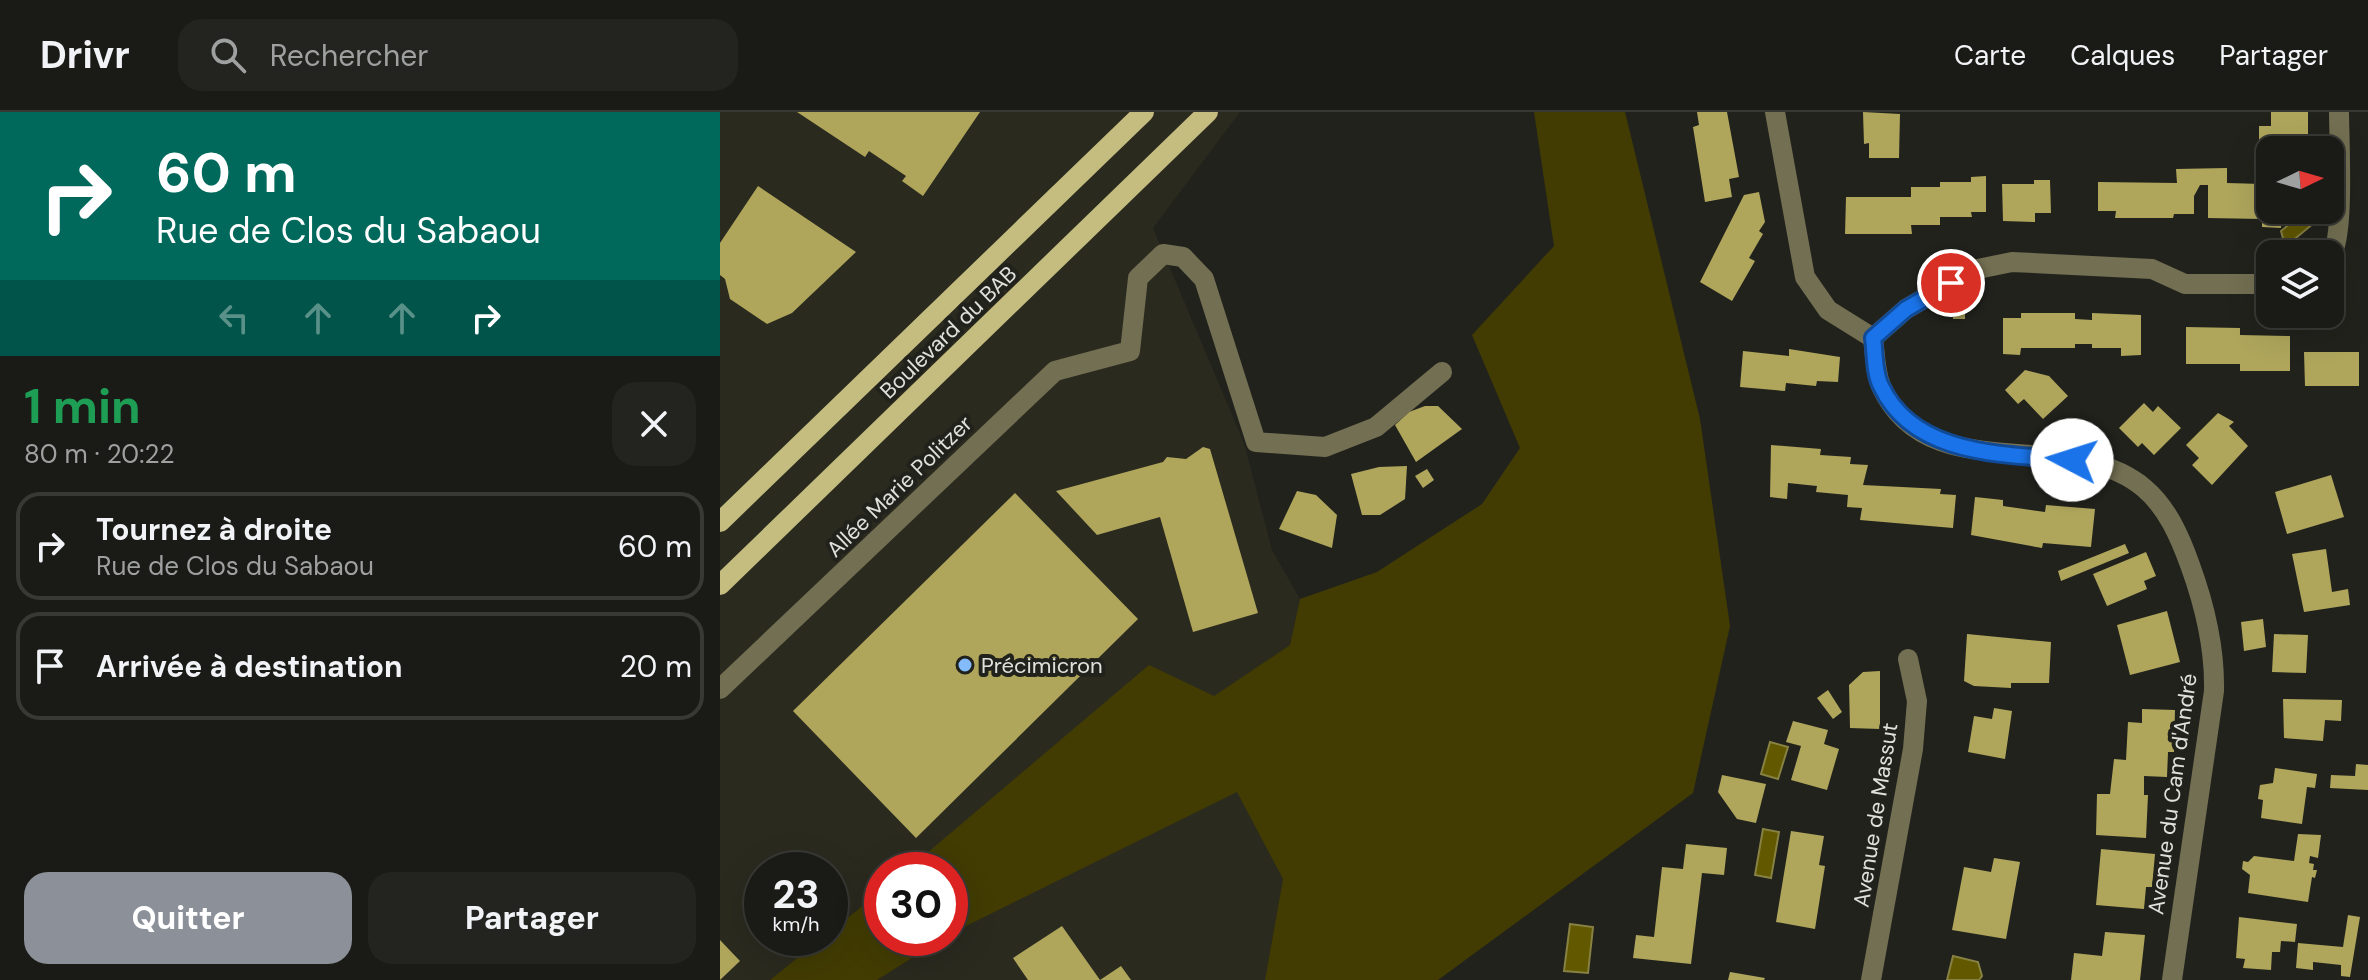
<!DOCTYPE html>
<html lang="fr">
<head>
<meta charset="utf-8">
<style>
	:root { --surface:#1a1a16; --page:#23231f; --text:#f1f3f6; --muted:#9fa1a1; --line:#383835; --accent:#8c9099 }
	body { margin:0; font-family:"DM Sans",sans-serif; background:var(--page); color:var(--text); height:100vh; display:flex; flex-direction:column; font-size:30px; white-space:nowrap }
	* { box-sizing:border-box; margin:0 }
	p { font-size:26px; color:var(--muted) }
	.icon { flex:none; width:44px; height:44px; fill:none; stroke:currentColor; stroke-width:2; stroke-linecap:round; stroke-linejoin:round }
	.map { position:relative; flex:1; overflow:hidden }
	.sheet { display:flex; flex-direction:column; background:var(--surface); width:720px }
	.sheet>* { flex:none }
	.banner { background:#00695c; color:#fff; overflow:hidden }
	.needle { width:52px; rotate:85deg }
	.buttons { position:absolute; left:1536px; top:24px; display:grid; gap:16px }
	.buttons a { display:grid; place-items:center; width:88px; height:88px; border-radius:16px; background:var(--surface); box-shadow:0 8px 32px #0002,0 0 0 2px var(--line); font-size:40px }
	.speed { position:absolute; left:24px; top:740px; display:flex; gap:16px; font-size:40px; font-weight:700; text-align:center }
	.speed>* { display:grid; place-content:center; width:104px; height:104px; border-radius:50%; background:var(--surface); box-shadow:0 8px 32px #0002,0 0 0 2px var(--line); line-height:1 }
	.speed small { font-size:20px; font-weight:400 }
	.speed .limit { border:12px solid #d22; background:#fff; color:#111 }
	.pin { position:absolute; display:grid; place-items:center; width:68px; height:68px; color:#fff; margin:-34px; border:4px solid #fff; border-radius:50%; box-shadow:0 2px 8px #0007 }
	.me { position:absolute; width:88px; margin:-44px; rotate:275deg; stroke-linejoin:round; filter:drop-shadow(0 0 6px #0008) }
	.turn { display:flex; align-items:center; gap:28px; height:168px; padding:0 24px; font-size:36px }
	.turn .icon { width:104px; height:104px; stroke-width:2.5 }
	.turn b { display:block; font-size:56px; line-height:68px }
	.lanes { display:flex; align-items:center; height:76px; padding:0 24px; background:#0003; justify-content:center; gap:40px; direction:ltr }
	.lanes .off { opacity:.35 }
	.round { display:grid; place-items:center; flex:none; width:84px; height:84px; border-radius:24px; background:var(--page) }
	.headline { display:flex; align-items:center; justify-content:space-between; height:136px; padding:0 24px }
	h1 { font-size:48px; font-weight:700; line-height:60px; color:#1e9e55 }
	.primary-button { display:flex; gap:16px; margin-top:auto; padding:16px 24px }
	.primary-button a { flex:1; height:92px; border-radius:24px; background:var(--accent); color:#fff; font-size:32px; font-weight:700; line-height:92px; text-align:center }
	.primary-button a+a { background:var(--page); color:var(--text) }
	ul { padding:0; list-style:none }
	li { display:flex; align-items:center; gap:24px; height:108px; margin:0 16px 12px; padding:0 8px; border:4px solid var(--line); border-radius:24px }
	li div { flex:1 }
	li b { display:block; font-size:30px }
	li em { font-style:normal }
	header { display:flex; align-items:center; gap:48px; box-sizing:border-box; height:112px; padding:0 40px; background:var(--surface); border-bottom:2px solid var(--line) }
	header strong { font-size:38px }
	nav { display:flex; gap:44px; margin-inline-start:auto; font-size:28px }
	.search { width:560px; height:72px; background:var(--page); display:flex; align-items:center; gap:20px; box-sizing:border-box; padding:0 28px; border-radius:24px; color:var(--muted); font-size:30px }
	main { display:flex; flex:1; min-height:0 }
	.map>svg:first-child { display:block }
	.built { fill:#2b2a1f }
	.green { fill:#423c03 }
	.water { fill:#615800; stroke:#878142; stroke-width:2 }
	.building { fill:#afa65c }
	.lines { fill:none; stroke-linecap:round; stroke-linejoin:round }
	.minor { stroke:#726f52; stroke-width:20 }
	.major { stroke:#c4bd7f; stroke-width:20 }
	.route-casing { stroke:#114b97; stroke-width:20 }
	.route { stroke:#1a73e8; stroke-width:14 }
	.poi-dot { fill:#84bcfb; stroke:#22221d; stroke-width:3 }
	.labels { text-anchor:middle; stroke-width:8; stroke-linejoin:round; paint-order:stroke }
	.street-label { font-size:22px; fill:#e0e0dc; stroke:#22221d }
	.poi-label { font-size:22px; fill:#e0e0dc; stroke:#22221d; text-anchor:start }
</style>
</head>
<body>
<header>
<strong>Drivr</strong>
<div class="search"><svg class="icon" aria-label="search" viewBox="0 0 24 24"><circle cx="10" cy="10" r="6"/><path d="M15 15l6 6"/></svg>Rechercher</div>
<nav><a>Carte</a><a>Calques</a><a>Partager</a></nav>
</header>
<main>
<section class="sheet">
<div class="banner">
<div class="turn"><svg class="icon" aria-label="right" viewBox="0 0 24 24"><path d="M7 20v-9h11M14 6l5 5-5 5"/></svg><div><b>60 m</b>Rue de Clos du Sabaou</div></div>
<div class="lanes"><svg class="icon off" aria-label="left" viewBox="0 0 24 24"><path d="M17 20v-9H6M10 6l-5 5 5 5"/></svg><svg class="icon off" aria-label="ahead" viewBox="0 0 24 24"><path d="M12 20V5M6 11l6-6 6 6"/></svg><svg class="icon off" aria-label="ahead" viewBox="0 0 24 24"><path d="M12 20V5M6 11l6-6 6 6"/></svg><svg class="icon" aria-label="right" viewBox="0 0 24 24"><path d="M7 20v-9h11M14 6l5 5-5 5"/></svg></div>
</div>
<div class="headline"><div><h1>1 min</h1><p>80 m · 20:22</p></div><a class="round"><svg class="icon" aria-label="close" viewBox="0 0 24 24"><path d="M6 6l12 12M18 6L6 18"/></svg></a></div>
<ul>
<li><svg class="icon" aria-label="right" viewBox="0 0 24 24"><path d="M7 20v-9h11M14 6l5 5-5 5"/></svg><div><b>Tournez à droite</b><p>Rue de Clos du Sabaou</p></div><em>60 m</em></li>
<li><svg class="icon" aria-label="arrive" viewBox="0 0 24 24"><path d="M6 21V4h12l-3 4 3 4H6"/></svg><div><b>Arrivée à destination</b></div><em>20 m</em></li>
</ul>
<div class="primary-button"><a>Quitter</a><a>Partager</a></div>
</section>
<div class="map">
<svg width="1648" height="868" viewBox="0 0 1648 868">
	<rect width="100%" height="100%" fill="#22221d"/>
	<g class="built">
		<polygon points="0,0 520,0 433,116 524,331 552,438 580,487 570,533 494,584 275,687 187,758 162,758 162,778 110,820 110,758 42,758 42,826 102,826 50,868 0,868"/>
		<polygon points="518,679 563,767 545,868 157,868 224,826 230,826 237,818"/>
	</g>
	<g class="green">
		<polygon points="814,0 905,0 980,307 1010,514 973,681 718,868 545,868 563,767 517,680 230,822 230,758 187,758 429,553 494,584 570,533 580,487 657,460 762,392 800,336 752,223 834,134"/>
		<polygon points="162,778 162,826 224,826 157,868 50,868 102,826 110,826 110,820"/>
	</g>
	<g class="water">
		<polygon points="1584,100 1594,111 1571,130 1564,130 1561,119"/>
		<polygon points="1050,630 1068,635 1058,667 1041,662"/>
		<polygon points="1043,717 1059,720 1051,766 1035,763"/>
		<polygon points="850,812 873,815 868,861 844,859"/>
		<polygon points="1233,844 1258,850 1262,864 1259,868 1227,868"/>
	</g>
	<g class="building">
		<polygon points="77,0 260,0 203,84 182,69 186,64 149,39 145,45"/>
		<polygon points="977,0 1007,0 1019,65 1009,67 1012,85 985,90 973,15 979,13"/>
		<polygon points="1143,0 1180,2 1179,46 1149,46 1149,31 1144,32"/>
		<polygon points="1551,0 1588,0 1588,38 1550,38 1550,45 1539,45 1539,14 1551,14"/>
		<polygon points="1507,56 1507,71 1542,72 1542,78 1550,78 1550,98 1562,98 1561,116 1542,115 1542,107 1488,106 1488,73 1480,73 1474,84 1474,102 1454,102 1453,106 1395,106 1396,99 1378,99 1378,70 1457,71 1456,57"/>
		<polygon points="1266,64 1266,100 1251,100 1252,105 1220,105 1220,113 1191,113 1192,122 1125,122 1126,85 1191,85 1191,75 1220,75 1220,70 1251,70 1251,65"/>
		<polygon points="1314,68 1330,68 1331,101 1315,101 1315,110 1283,109 1282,72 1314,72"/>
		<polygon points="38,74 136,140 72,201 47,212 10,187 5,167 0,163 0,131"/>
		<polygon points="1039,80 1045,110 1039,119 1043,122 1029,146 1035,149 1012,189 980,170 1024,83"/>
		<polygon points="1232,197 1245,197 1245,207 1233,207"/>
		<polygon points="1301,201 1355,201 1355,207 1372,208 1372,201 1421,203 1421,243 1401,244 1401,236 1372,236 1372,232 1355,232 1355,236 1301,236 1300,243 1283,242 1283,206 1301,206"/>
		<polygon points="1466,215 1520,216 1520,223 1570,224 1570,259 1520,259 1520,252 1466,252"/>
		<polygon points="1069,237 1120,245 1118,270 1097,269 1096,274 1066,271 1065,279 1020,275 1023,239 1069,244"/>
		<polygon points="1584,240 1639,240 1639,274 1585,274"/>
		<polygon points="1305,258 1329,264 1348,284 1323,307 1304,287 1298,292 1285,278"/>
		<polygon points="1424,291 1433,300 1438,294 1461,316 1434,343 1422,331 1418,335 1399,316"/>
		<polygon points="705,294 718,294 742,317 696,350 675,313 689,300"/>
		<polygon points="1498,301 1514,310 1509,314 1528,334 1492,373 1472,353 1479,346 1466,333"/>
		<polygon points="1051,333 1101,337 1100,343 1131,345 1130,352 1148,353 1143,373 1221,377 1220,382 1236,383 1233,416 1140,408 1142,396 1127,395 1128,383 1096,380 1097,374 1068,371 1067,387 1050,385"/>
		<polygon points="483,335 490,337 538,501 473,520 440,405 377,423 336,379 443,350 447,345 466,347"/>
		<polygon points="687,354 685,387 660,403 642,403 631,362 659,355"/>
		<polygon points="707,357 714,368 703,376 695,364"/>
		<polygon points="1611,363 1624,405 1567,422 1555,380"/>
		<polygon points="577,379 596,383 617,403 612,436 559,417"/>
		<polygon points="295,381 418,507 196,726 73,599"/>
		<polygon points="1255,385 1283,388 1283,394 1325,400 1326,393 1375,397 1371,435 1323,431 1322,436 1251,423"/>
		<polygon points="1405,432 1409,441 1341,469 1338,459"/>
		<polygon points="1606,437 1612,480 1628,477 1630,493 1584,500 1572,442"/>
		<polygon points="1426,440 1436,464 1424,469 1427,477 1387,494 1373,462"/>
		<polygon points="1447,499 1460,550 1410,563 1397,513"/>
		<polygon points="1543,507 1546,535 1524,539 1521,510"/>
		<polygon points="1247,522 1331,530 1329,571 1291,571 1291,576 1254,574 1244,569"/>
		<polygon points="1554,522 1588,523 1586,561 1552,560"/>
		<polygon points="1160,559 1160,617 1130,616 1129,573 1143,560"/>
		<polygon points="1108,578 1122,600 1113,607 1097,586"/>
		<polygon points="1563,587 1622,588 1621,609 1605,608 1603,629 1564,626"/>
		<polygon points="1274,596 1292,599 1285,647 1248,640 1254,604 1272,607"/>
		<polygon points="1422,597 1455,598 1454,640 1448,640 1447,665 1424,664 1424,683 1428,683 1426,726 1376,723 1377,682 1390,682 1394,647 1406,648 1408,610 1422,611"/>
		<polygon points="1073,609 1108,618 1104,632 1119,637 1107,678 1071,668 1081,634 1066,630"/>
		<polygon points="1636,652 1648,653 1648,678 1610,676 1611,663 1635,664"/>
		<polygon points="1555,656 1597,662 1595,676 1587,675 1582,712 1541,706 1543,688 1538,687 1540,673 1553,671"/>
		<polygon points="1002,663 1046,672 1036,711 1017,707 998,680"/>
		<polygon points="1071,719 1104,724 1099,753 1105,754 1095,817 1056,810"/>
		<polygon points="1578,722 1601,723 1598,746 1590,744 1589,751 1594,752 1593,758 1597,758 1595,766 1592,765 1588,790 1528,781 1530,763 1522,757 1523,749 1528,750 1534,744 1574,749"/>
		<polygon points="966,732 1007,736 1004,763 982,761 971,852 913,846 916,823 934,825 942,755 963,757"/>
		<polygon points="1381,737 1435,742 1432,775 1426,775 1424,797 1376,793"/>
		<polygon points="1274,746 1300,750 1286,827 1232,818 1244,755 1271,760"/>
		<polygon points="1628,803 1640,805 1630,865 1621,864 1621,853 1593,850 1593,858 1576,856 1578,831 1623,835"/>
		<polygon points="1519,805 1577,812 1575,830 1561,829 1560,840 1552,840 1551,858 1523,856 1525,847 1516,846"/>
		<polygon points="342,814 380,868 308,868 293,846"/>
		<polygon points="1385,820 1425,823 1420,868 1351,868 1354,841 1382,844"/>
		<polygon points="0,828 20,849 0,868"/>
		<polygon points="401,854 411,868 380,868"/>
		<polygon points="1010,860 1045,866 1044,868 1008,868"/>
	</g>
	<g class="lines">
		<g class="minor">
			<path d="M1055,0L1085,165L1108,198L1153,226C1155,240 1155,260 1161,274C1208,379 1350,313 1424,376C1447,395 1460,425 1470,453C1485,494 1495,535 1494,579L1452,868"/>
			<path d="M1610,145C1625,130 1619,26 1619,0"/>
			<polyline points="1153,226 1186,197 1253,158 1292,150 1432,157 1465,172 1550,172"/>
			<polyline points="0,577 335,259 410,239 418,166 443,142 463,145 484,167 536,330 605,335 656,315 722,260"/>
			<polyline points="1151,868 1193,637 1197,589 1188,547"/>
		</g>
		<g class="major">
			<polyline points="0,410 424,0"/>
			<polyline points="0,473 488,0"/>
		</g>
	</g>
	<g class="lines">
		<defs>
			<path id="route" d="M1231,171L1186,197L1153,226C1155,240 1154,261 1161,274C1194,345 1286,342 1352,348"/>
		</defs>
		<use href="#route" class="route-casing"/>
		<use href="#route" class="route"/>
	</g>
	<circle class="poi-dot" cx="245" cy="553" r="8"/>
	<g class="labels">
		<g class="street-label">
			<text transform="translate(228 220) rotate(-44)" y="8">Boulevard du BAB</text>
			<text transform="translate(179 374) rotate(-44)" y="8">Allée Marie Politzer</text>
			<text transform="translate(1452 682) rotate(-82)" y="8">Avenue du Cam d'André</text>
			<text transform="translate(1155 703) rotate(-81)" y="8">Avenue de Massut</text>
		</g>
		<g class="poi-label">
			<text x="261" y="561">Précimicron</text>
		</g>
	</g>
</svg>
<div class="buttons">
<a><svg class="needle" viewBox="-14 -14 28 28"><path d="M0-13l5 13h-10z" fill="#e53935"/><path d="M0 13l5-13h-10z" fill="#9fa1a1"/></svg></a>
<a><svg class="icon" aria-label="layers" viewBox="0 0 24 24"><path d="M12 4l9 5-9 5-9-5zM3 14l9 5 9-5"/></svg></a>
</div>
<div class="speed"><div>23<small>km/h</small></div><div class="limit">30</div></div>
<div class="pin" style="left:1231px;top:171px;background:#d93025"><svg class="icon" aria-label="arrive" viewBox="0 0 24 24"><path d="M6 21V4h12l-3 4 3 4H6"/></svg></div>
<svg class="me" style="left:1352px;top:348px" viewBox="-20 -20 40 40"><circle r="19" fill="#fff"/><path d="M0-13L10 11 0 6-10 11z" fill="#1a73e8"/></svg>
</div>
</main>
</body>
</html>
